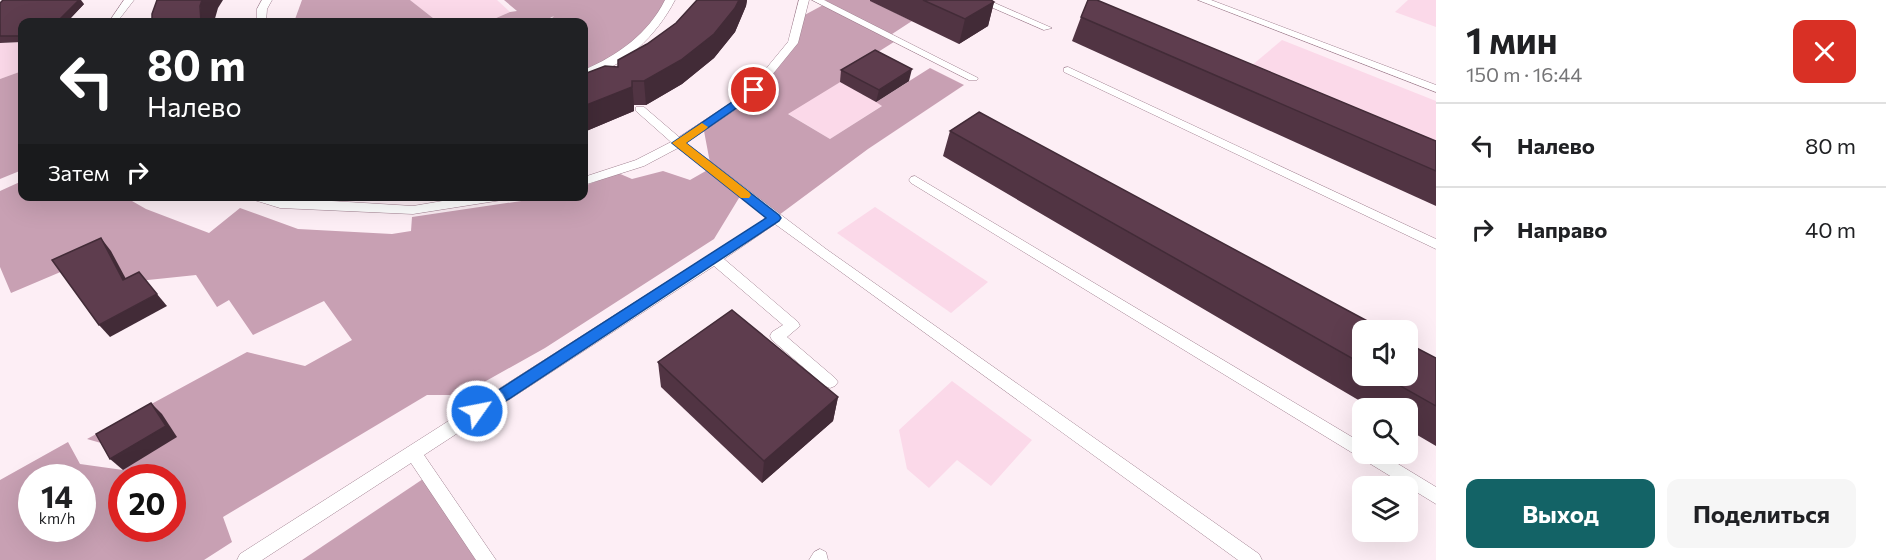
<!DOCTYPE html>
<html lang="ru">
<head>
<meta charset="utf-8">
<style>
	:root { --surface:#fff; --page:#f6f6f6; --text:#202124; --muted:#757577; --line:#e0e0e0; --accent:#136366 }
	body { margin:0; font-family:Commissioner,sans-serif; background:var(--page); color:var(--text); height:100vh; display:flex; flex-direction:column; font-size:22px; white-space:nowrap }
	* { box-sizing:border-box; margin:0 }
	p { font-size:20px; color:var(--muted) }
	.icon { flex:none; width:33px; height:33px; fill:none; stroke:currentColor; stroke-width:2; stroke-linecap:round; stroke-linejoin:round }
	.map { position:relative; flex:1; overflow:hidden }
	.sheet { display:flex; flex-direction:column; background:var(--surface); width:450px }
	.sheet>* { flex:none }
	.banner { position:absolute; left:18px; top:18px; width:570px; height:183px; border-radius:12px; box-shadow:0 6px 24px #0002; background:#202124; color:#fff; overflow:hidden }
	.buttons { position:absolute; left:1352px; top:320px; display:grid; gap:12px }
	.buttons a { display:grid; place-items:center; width:66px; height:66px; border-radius:12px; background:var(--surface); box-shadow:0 6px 24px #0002; font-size:30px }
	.speed { position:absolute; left:18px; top:464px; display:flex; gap:12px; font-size:30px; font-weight:700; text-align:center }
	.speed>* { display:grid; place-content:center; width:78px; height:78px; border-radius:50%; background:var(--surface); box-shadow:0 6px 24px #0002; line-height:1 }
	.speed small { font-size:15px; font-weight:400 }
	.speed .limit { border:9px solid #d22; background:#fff; color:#111 }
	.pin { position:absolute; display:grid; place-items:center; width:51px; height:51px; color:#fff; margin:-26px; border:3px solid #fff; border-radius:50%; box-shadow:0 2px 6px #0007 }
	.me { position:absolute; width:66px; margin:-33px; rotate:57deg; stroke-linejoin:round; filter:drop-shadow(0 0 4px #0008) }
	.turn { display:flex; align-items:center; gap:21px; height:126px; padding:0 30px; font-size:27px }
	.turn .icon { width:78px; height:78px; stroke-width:2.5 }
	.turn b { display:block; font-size:42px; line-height:51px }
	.then { display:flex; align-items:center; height:57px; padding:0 30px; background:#0003; gap:12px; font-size:22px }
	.round { display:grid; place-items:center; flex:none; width:63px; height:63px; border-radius:12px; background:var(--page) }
	.overview { display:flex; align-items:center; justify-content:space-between; height:102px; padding:0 30px }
	h1 { font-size:36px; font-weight:700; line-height:45px }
	.cta { display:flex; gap:12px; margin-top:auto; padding:12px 30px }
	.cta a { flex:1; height:69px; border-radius:12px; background:var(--accent); color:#fff; font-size:24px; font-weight:700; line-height:69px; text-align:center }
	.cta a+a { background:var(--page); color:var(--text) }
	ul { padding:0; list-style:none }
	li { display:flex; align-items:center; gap:18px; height:84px; padding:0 30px; border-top:2px solid var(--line) }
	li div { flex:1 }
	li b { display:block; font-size:22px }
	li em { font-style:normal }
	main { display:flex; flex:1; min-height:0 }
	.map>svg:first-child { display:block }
	.green { fill:#fbd9e9 }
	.forest { fill:#c8a0b3; fill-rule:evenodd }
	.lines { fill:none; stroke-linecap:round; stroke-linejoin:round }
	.lane-casing { stroke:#a08090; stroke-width:1 }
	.lane { fill:#fff; fill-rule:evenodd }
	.wall { fill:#513443 }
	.shaded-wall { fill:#422b37 }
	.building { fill:#5e3d4e; stroke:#422b37; stroke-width:1.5 }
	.route { fill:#1a73e8; stroke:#114b97; stroke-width:1.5 }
	.slow { fill:#f59e0b }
</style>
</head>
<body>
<main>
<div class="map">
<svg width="1436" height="560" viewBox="0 0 1436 560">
	<rect width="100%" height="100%" fill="#fdeef5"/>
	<g class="green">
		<polygon points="410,0 497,0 510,12 487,22 438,22"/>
		<polygon points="1408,0 1436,0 1436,27 1395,12"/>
		<polygon points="1282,40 1436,101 1436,143 1251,66"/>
		<polygon points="22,42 22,71 0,79 0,43"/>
		<polygon points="840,82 883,105 830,139 787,113"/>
		<polygon points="875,207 988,282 951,313 837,233"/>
		<polygon points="952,381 1032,440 991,486 957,460 929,488 907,469 899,430"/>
	</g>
	<g class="forest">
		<polygon points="302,0 410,0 438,22 294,22"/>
		<polygon points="504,0 670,0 650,32 584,74 584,22 548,22 554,16 542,22 487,22 510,12 517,11"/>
		<path d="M826,0H872L871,1L912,21L889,36L897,40L867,59L873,62L788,114L830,139L882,106L876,102L930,68L964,85L868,149L775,218L742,193L714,239L545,348L461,395H427L223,517L232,542L204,560H0V480L68,442L80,464L123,470L108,445L87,439L247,352L305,366L352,340L324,301L253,335L229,300L217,307L196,275L119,283L110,251L11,293L0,267V191L22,181V196L125,197L146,209L209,233L240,208L298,229L392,234L411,231L412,217L548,197L584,196V186L618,173L632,179L663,171L690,180L711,168L704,131L754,90L793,43L799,18L825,4ZM32,477H82V528H32ZM122,477H172V528H122Z"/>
		<polygon points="22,71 22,170 0,179 0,79"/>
		<polygon points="423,479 482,560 302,560"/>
	</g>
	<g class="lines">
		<defs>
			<g id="lane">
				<polygon points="124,0 134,0 117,22 109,22"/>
				<polygon points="262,0 272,0 267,9 266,22 257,22 257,9"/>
				<path d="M665,0H675C657,35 623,69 584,77V70C618,55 648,34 665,0Z"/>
				<polygon points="799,0 809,0 798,43 754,97 686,143 826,249 1259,554 1262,560 1238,560 775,224 724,259 798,322 800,326 787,337 835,378 838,382 835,386 830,388 825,386 772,340 770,336 772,332 783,325 714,266 424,455 496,560 476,560 411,463 262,560 237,560 240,554 767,218 678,148 644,166 584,185 584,177 636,160 671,142 636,111 636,107 644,107 679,137 746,93 788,42"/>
				<polygon points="812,0 824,0 978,78 977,80 969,80"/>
				<polygon points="975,0 988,0 1052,28 1044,30"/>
				<polygon points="1198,0 1211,0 1436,85 1436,92"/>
				<polygon points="1068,67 1436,239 1436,249 1064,72 1064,68"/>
				<polygon points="915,176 1362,443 1362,453 1380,453 1436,487 1436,504 911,183 909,180 911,177"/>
				<polygon points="249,196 413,206 472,196 508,196 502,200 413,214 280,208 251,199"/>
				<polygon points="820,549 826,552 828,560 809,560 814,552"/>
			</g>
		</defs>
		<use href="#lane" class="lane-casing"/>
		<use href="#lane" class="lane"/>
	</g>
	<g class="wall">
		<polygon points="697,0 747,0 746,6 735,32 714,58 682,84 646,105 634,105 634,111 584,132 584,74 618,67 676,23"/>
		<polygon points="870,0 991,0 994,2 988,26 959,44 870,1"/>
		<polygon points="0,3 84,4 67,22 22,22 22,42 0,43"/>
		<polygon points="1081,17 1436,141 1436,206 1072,41"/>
		<polygon points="841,70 909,81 876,102 840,82"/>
		<polygon points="950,131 1362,330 1362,375 1407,375 1436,358 1436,446 1407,429 1407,408 1372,408 943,156"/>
		<polygon points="658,362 838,397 833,421 762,483 661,387"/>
	</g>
	<g class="shaded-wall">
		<polygon points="79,0 81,0 84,4 67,22 57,22"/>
		<polygon points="202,0 223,0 218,8 214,22 201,22 200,6"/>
		<polygon points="739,0 747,0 746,6 735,32 714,58 682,84 646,105 644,81"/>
		<polygon points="994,2 988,26 959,44 965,19"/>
		<polygon points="912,69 909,81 876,102 879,90"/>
		<polygon points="632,81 634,105 634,111 584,132 584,106"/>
		<polygon points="101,238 111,251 133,292 123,280"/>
		<polygon points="157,294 167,306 110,337 99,325"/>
		<polygon points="838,397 833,421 762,483 764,461"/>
		<polygon points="151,403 162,414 177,437 123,470 110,459"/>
	</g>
	<g class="building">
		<polygon points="3,0 79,0 57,22 22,22 22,36 0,36 0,3"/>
		<polygon points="157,0 202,0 200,6 201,22 152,22 152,14"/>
		<polygon points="697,0 739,0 735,8 714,34 681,60 644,81 632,81 632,87 584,106 584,74 605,66 618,67 618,60 647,44 676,23"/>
		<polygon points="923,0 991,0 994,2 965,19"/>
		<polygon points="1088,0 1097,0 1436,141 1436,171 1081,17"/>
		<polygon points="875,50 912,69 879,90 841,70"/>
		<polygon points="979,112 1384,330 1362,330 1362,364 950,131"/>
		<polygon points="101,238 123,280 139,272 157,294 99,325 52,260"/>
		<polygon points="732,310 838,397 764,461 658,362"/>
		<polygon points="1407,343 1436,358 1436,406 1381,375 1407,375"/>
		<polygon points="151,403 166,426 110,459 96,434"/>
	</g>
	<polygon class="route" points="754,87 758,88 758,93 686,143 779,215 781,218 779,221 483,416 477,418 472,416 469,411 472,407 766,218 672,143"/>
	<polygon class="slow" points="702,123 708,127 706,129 686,143 749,192 751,195 749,198 741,198 672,143"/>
</svg>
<div class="buttons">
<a><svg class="icon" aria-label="sound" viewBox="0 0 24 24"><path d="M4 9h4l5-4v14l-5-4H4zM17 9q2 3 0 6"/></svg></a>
<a><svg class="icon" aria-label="search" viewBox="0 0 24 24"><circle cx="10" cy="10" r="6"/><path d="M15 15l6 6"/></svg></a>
<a><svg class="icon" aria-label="layers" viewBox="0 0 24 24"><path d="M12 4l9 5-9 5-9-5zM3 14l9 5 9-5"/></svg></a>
</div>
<div class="speed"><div>14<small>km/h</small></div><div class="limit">20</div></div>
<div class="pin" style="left:754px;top:90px;background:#d93025"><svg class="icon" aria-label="arrive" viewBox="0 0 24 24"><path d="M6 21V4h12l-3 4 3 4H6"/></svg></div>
<svg class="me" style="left:477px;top:411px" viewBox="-20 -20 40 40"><circle r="17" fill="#1a73e8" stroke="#fff" stroke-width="3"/><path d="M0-11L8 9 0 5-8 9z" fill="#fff"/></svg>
<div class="banner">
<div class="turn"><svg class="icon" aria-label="left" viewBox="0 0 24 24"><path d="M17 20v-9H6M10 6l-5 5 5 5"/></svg><div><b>80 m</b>Налево</div></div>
<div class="then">Затем<svg class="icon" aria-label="right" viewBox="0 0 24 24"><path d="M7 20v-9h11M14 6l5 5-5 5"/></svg></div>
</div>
</div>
<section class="sheet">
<div class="overview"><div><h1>1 мин</h1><p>150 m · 16:44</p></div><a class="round" style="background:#d93025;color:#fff"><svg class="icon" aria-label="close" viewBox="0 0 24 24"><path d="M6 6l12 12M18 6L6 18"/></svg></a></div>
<ul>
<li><svg class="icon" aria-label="left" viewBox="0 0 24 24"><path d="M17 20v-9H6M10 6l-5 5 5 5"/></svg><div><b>Налево</b></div><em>80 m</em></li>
<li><svg class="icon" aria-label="right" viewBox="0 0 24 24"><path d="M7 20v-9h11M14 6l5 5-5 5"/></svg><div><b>Направо</b></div><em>40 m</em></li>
</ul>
<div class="cta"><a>Выход</a><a>Поделиться</a></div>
</section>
</main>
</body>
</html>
